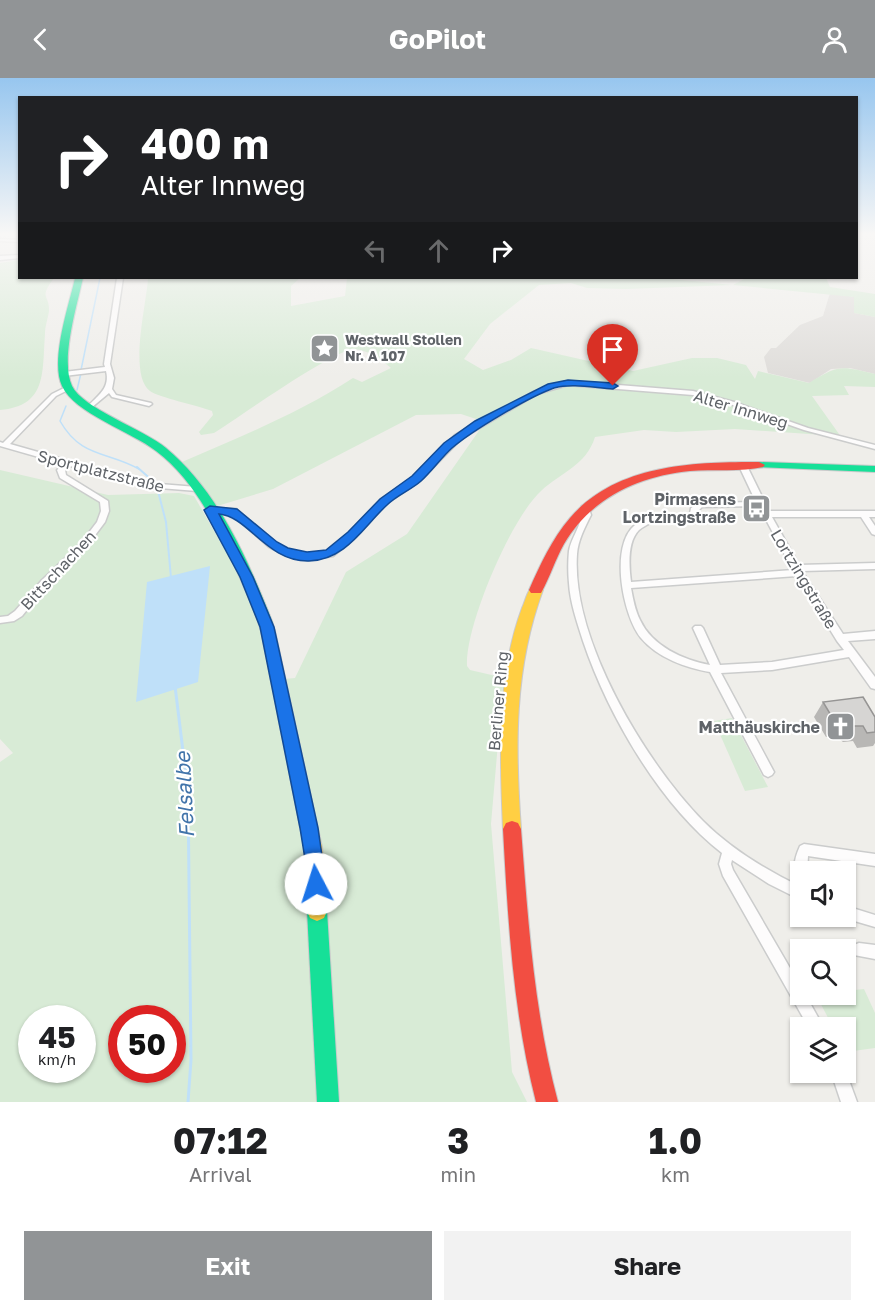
<!DOCTYPE html>
<html lang="en">
<head>
<meta charset="utf-8">
<style>
	:root { --surface:#fff; --page:#f2f2f2; --text:#202124; --muted:#757577; --accent:#919496 }
	body { margin:0; font-family:"Golos Text",sans-serif; background:var(--page); color:var(--text); height:100vh; display:flex; flex-direction:column; font-size:22px; white-space:nowrap }
	* { box-sizing:border-box; margin:0 }
	p { font-size:20px; color:var(--muted) }
	.icon { flex:none; width:33px; height:33px; fill:none; stroke:currentColor; stroke-width:2; stroke-linecap:round; stroke-linejoin:round }
	.map { position:relative; height:1024px; overflow:hidden }
	.drawer { display:flex; flex-direction:column; background:var(--surface); flex:1 }
	.drawer>* { flex:none }
	.top-card { position:absolute; left:18px; top:18px; width:840px; height:183px; border-radius:0px; box-shadow:0 2px 4px #0004; background:#202124; color:#fff; overflow:hidden }
	.tools { position:absolute; left:790px; top:783px; display:grid; gap:12px }
	.tools a { display:grid; place-items:center; width:66px; height:66px; border-radius:0px; background:var(--surface); box-shadow:0 2px 4px #0004; font-size:30px }
	.speed { position:absolute; left:18px; top:927px; display:flex; gap:12px; font-size:30px; font-weight:700; text-align:center }
	.speed>* { display:grid; place-content:center; width:78px; height:78px; border-radius:50%; background:var(--surface); box-shadow:0 2px 4px #0004; line-height:1 }
	.speed small { font-size:15px; font-weight:400 }
	.speed .limit { border:9px solid #d22; background:#fff; color:#111 }
	.pin { position:absolute; display:grid; place-items:center; width:51px; height:51px; color:#fff; margin:-62px -26px; border-radius:50% 50% 50% 0; rotate:-45deg; box-shadow:0 0 6px #0007 }
	.pin .icon { rotate:45deg }
	.me { position:absolute; width:66px; margin:-33px; rotate:355deg; stroke-linejoin:round; filter:drop-shadow(0 0 4px #0008) }
	.turn { display:flex; align-items:center; gap:21px; height:126px; padding:0 24px; font-size:27px }
	.turn .icon { width:78px; height:78px; stroke-width:2.5 }
	.turn b { display:block; font-size:42px; line-height:51px }
	.lanes { display:flex; align-items:center; height:57px; padding:0 24px; background:#0003; justify-content:center; gap:30px; direction:ltr }
	.lanes .off { opacity:.35 }
	.eta { display:flex; justify-content:space-evenly; align-items:center; height:102px; text-align:center }
	.eta b { font-size:36px; font-weight:700; line-height:42px }
	.primary-button { display:flex; gap:12px; margin-top:auto; padding:12px 24px }
	.primary-button a { flex:1; height:69px; border-radius:0px; background:var(--accent); color:#fff; font-size:24px; font-weight:700; line-height:69px; text-align:center }
	.primary-button a+a { background:var(--page); color:var(--text) }
	header { display:flex; justify-content:space-between; align-items:center; height:78px; padding:0 24px; background:var(--accent); color:#fff; font-size:27px; font-weight:700 }
	.map>svg:first-child { display:block }
	.industrial { fill:#dfddda }
	.green { fill:#d8ebd6; fill-rule:evenodd }
	.water { fill:#bfe0f9 }
	.lines { fill:none; stroke-linecap:round; stroke-linejoin:round }
	.stream-far2 { stroke:#bfe0f9; stroke-width:1.5 }
	.stream-far1 { stroke:#bfe0f9; stroke-width:2 }
	.stream { stroke:#bfe0f9; stroke-width:3 }
	.street-casing { stroke:#cbcccc; stroke-width:3 }
	.fast-casing { stroke:#cacacb; stroke-width:2 }
	.slow-casing { stroke:#cacacb; stroke-width:2 }
	.jam-casing { stroke:#cacacb; stroke-width:2 }
	.street { fill:#fdfcfc; fill-rule:evenodd }
	.fast { fill:#16e098; fill-rule:evenodd }
	.slow { fill:#ffcf43; fill-rule:evenodd }
	.jam { fill:#f24e42; fill-rule:evenodd }
	.wall { fill:#b8b7b5 }
	.building { fill:#d6d5d3; stroke:#969594; stroke-width:1.5 }
	.route { fill:#1a73e8; stroke:#114b97; stroke-width:1.5 }
	.labels { text-anchor:middle; stroke-width:4.5; stroke-linejoin:round; paint-order:stroke }
	.far-poi-label { font-size:14px; font-weight:bold; fill:#5f6368; stroke:#fff; text-anchor:start }
	.street-label { font-size:16px; fill:#5f6368; stroke:#fff }
	.poi-label { font-size:16px; font-weight:bold; fill:#5f6368; stroke:#fff; text-anchor:end }
	.near-water-label { font-size:21px; font-style:italic; fill:#4174aa; stroke:#fff }
</style>
</head>
<body>
<header><svg class="icon" aria-label="back" viewBox="0 0 24 24"><path d="M15 5l-7 7 7 7"/></svg>GoPilot<svg class="icon" aria-label="person" viewBox="0 0 24 24"><circle cx="12" cy="8" r="4"/><path d="M4 21q1-7 8-7t8 7"/></svg></header>
<div class="map">
<svg width="875" height="1024" viewBox="0 0 875 1024">
	<rect width="100%" height="100%" fill="#efeeea"/>
	<polygon class="industrial" points="830,215 855,219 854,235 875,239 875,296 850,290 831,291 810,305 768,295 764,279 771,270 776,270 800,247 823,238"/>
	<g class="green">
		<path d="M19,182L20,200H54C38,221 50,216 49,233C48,240 45,248 45,256C42,293 48,328 0,332V185Z"/>
		<path d="M148,200H300L291,208V228L345,218L347,200H661L733,207L746,200H826L830,209L875,216V239L854,235V219L733,207L626,211L587,210L571,205L539,207L490,246L464,281L483,292L511,282L531,270L633,293L692,280H717L746,287L755,301L758,293L809,305C839,286 842,288 875,296V309L844,308L849,317L812,318L839,356L838,358L735,351L676,354L644,352L595,359C586,388 561,394 541,413C511,440 465,548 467,588L470,592L496,598L503,607L491,746L512,994L527,1024H0V684L13,675L0,661V392L108,417L179,415L194,418L240,498L260,549L272,602L295,600L346,494L407,456L485,344L461,336L416,337L273,411L214,429L182,384C240,359 299,335 353,300L362,304L391,290C381,281 368,272 354,271C335,271 236,341 214,355L201,357L199,354L213,337L212,333C199,328 158,319 150,313C128,297 147,224 148,200ZM32,940H82V992H32ZM122,940H172V992H122Z"/>
		<polygon points="732,640 768,709 745,713 714,643"/>
		<polygon points="864,911 875,935 875,970 846,974 846,950 833,949 816,917 846,916 846,913"/>
	</g>
	<polygon class="water" points="210,488 198,604 136,624 147,504"/>
	<g class="lines">
		<g class="stream-far2">
			<polyline points="81,292 100,200"/>
			<polyline points="77,312 81,295"/>
			<path d="M66,328L60,343C81,380 107,373 139,391"/>
		</g>
		<g class="stream-far1">
			<polyline points="137,389 154,404"/>
			<polyline points="158,413 166,444 171,500"/>
		</g>
		<polyline class="stream" points="175,608 188,714 191,982 188,1024"/>
		<defs>
			<g id="street">
				<polygon points="0,161 20,162 20,164 0,163"/>
				<polygon points="20,177 20,180 0,182 0,178"/>
				<path d="M117,200H123L110,286L114,300L112,311L116,317L151,325L152,326L149,328L112,319L109,315L91,330L88,328L89,327C100,316 110,309 106,293L64,298L61,296L64,294L105,289L104,286Z"/>
				<polygon points="568,303 693,313 734,324 808,350 875,367 875,371 804,352 730,326 693,317 568,307 537,316 461,361 420,403 387,425 356,459 333,478 307,482 281,475 269,469 231,435 210,434 206,432 210,430 236,431 275,465 287,471 307,476 328,473 350,455 381,421 414,399 455,357 533,314"/>
				<polygon points="68,308 71,310 70,311 56,318 10,366 147,405 197,409 201,411 197,413 147,409 70,388 65,392 66,397 108,423 109,433 105,444 87,468 48,506 22,538 14,543 0,545 0,539 8,538 15,533 42,502 81,465 97,444 101,433 100,424 60,400 57,392 63,386 0,368 0,364 3,365 52,316"/>
				<path d="M740,386H743L747,388L769,433H875V439H869L875,448V457L872,456L861,439H772L799,487L875,485V491L802,493L843,556L875,553V561L848,563L875,599V611L871,610L849,579L772,592L721,595L774,694L772,697L768,699L764,697L710,594C686,590 658,580 641,560C623,538 609,468 635,447C638,445 643,443 647,441L650,442L651,444C648,447 642,449 639,452C627,464 629,488 631,504L793,492L764,438L761,436L762,435L759,428L702,429L698,433L697,438L694,439L690,436L691,430L700,425L756,424L739,388ZM797,498L837,563L844,572L772,584L720,587L703,550L701,548H695L693,550L710,587C683,582 652,568 640,542C635,532 633,521 631,510Z"/>
				<path d="M582,428H588L591,437C585,449 578,462 577,476C571,561 645,684 703,743C731,771 766,792 801,809V822L769,806L732,782L731,786L733,792L801,909V916H805L824,950H809L723,798L719,786L722,775C660,727 608,637 583,563C577,544 570,524 569,505C568,495 568,483 569,473C571,459 585,443 581,430Z"/>
				<path d="M804,766L875,776V788L808,778L807,794H801V800L797,798C792,788 796,777 800,768Z"/>
				<polygon points="846,828 875,837 875,849 841,839 846,838"/>
				<polygon points="859,865 875,867 875,881 854,877 852,872 854,867"/>
				<polygon points="831,994 846,994 857,1024 841,1024"/>
			</g>
			<g id="fast">
				<path d="M75,200H83C77,228 60,282 72,308C82,330 145,352 166,370C218,413 248,482 272,543L275,553L273,557H263L261,553C256,535 248,519 241,502C220,455 197,404 156,373C132,354 74,335 62,308C50,282 69,227 75,200Z"/>
				<polygon points="759,384 875,388 875,394 755,389 753,387"/>
				<polygon points="317,823 324,826 327,833 339,1024 317,1024 307,833 310,826"/>
			</g>
			<g id="slow">
				<path d="M536,507L543,512C514,590 515,669 521,751L518,757L512,759L506,757L503,751C500,678 496,600 522,530C526,522 527,510 536,507Z"/>
				<polygon points="268,548 273,549 275,553 322,769 327,833 324,840 317,843 310,840 307,833 304,769 261,553 263,549"/>
			</g>
			<g id="jam">
				<path d="M759,384L765,387L763,389C742,394 712,391 690,393C639,398 591,420 564,466C555,482 550,499 541,515H531L529,512C540,487 552,461 570,440C616,386 694,384 759,384Z"/>
				<path d="M512,743L518,745L521,751C528,843 534,934 558,1024H536C513,934 508,843 503,751L506,745Z"/>
			</g>
		</defs>
		<use href="#street" class="street-casing"/>
		<use href="#fast" class="fast-casing"/>
		<use href="#slow" class="slow-casing"/>
		<use href="#jam" class="jam-casing"/>
		<use href="#street" class="street"/>
		<use href="#fast" class="fast"/>
		<use href="#slow" class="slow"/>
		<use href="#jam" class="jam"/>
	</g>
	<polygon class="wall" points="823,624 875,639 875,665 873,668 857,670 853,663 843,664 836,658 826,659 814,639"/>
	<polygon class="building" points="863,619 875,639 875,654 867,655 863,648 852,648 845,643 835,644 823,624"/>
	<linearGradient id="sky" x2="0" y2="1"><stop stop-color="#97c6ef"/><stop offset="0.52" stop-color="#f8f7f6"/><stop offset="1" stop-color="#f8f7f6" stop-opacity="0"/></linearGradient>
	<rect width="875" height="300" fill="url(#sky)"/>
	<path class="route" d="M568,302L613,305L618,308L613,311C595,310 572,305 554,310C529,319 473,352 452,370C441,380 432,393 421,403C411,412 397,417 387,427C363,449 346,482 309,483C267,484 248,438 219,436L253,499L274,549L318,750L326,806L323,812L316,815L310,812L300,750L260,549L240,499L204,432L210,428L237,431L277,464L288,470L307,474L326,472L348,454L380,421L412,398L444,365L475,343L548,306Z"/>
	<defs>
		<symbol id="sight-square" viewBox="-11 -11 22 22"><rect x="-9" y="-9" width="18" height="18" rx="4" fill="#919496" stroke="#fff"/><path d="M0-6L1.8-2.2L6-1.7L2.9 1.2L3.7 5.4L0 3.3L-3.7 5.4L-2.9 1.2L-6-1.7L-1.8-2.2Z" fill="#fff"/></symbol>
		<symbol id="bus-square" viewBox="-11 -11 22 22"><rect x="-9" y="-9" width="18" height="18" rx="4" fill="#919496" stroke="#fff"/><path d="M-5-6H5V4H4V6H2V4H-2V6H-4V4H-5ZM-3.5-4V0h7V-4ZM-3.5 1.2v1.5H-2V1.2ZM2 1.2v1.5H3.5V1.2Z" fill="#fff"/></symbol>
		<symbol id="church-square" viewBox="-11 -11 22 22"><rect x="-9" y="-9" width="18" height="18" rx="4" fill="#919496" stroke="#fff"/><path d="M-1.2-6h2.4v3.5h3.3v2.4h-3.3V6h-2.4V-.1h-3.3v-2.4h3.3Z" fill="#fff"/></symbol>
	</defs>
	<g fill-rule="evenodd">
		<use href="#sight-square" x="308" y="254" width="33" height="33"/>
		<use href="#bus-square" x="740" y="414" width="33" height="33"/>
		<use href="#church-square" x="824" y="632" width="33" height="33"/>
	</g>
	<g class="labels">
		<g class="far-poi-label">
			<text x="345" y="267">Westwall Stollen<tspan x="345" dy="16">Nr. A 107</tspan></text>
		</g>
		<g class="street-label">
			<text transform="translate(741 331) rotate(17)" y="6">Alter Innweg</text>
			<text transform="translate(101 393) rotate(14)" y="6">Sportplatzstraße</text>
			<text transform="translate(58 492) rotate(-47)" y="6">Bittschachen</text>
			<text transform="translate(804 501) rotate(59)" y="6">Lortzingstraße</text>
			<text transform="translate(498 623) rotate(-85)" y="6">Berliner Ring</text>
		</g>
		<g class="poi-label">
			<text x="736" y="427">Pirmasens<tspan x="736" dy="18">Lortzingstraße</tspan></text>
			<text x="820" y="655">Matthäuskirche</text>
		</g>
		<g class="near-water-label">
			<text transform="translate(185 717) rotate(-93)" y="7">Felsalbe</text>
		</g>
	</g>
</svg>
<div class="tools">
<a><svg class="icon" aria-label="sound" viewBox="0 0 24 24"><path d="M4 9h4l5-4v14l-5-4H4zM17 9q2 3 0 6"/></svg></a>
<a><svg class="icon" aria-label="search" viewBox="0 0 24 24"><circle cx="10" cy="10" r="6"/><path d="M15 15l6 6"/></svg></a>
<a><svg class="icon" aria-label="layers" viewBox="0 0 24 24"><path d="M12 4l9 5-9 5-9-5zM3 14l9 5 9-5"/></svg></a>
</div>
<div class="speed"><div>45<small>km/h</small></div><div class="limit">50</div></div>
<div class="pin" style="left:613px;top:308px;background:#d93025"><svg class="icon" aria-label="arrive" viewBox="0 0 24 24"><path d="M6 21V4h12l-3 4 3 4H6"/></svg></div>
<svg class="me" style="left:316px;top:806px" viewBox="-20 -20 40 40"><circle r="19" fill="#fff"/><path d="M0-13L10 11 0 6-10 11z" fill="#1a73e8"/></svg>
<div class="top-card">
<div class="turn"><svg class="icon" aria-label="right" viewBox="0 0 24 24"><path d="M7 20v-9h11M14 6l5 5-5 5"/></svg><div><b>400 m</b>Alter Innweg</div></div>
<div class="lanes"><svg class="icon off" aria-label="left" viewBox="0 0 24 24"><path d="M17 20v-9H6M10 6l-5 5 5 5"/></svg><svg class="icon off" aria-label="ahead" viewBox="0 0 24 24"><path d="M12 20V5M6 11l6-6 6 6"/></svg><svg class="icon" aria-label="right" viewBox="0 0 24 24"><path d="M7 20v-9h11M14 6l5 5-5 5"/></svg></div>
</div>
</div>
<section class="drawer">
<div class="eta">
<div><b>07:12</b><p>Arrival</p></div>
<div><b>3</b><p>min</p></div>
<div><b>1.0</b><p>km</p></div>
</div>
<div class="primary-button"><a>Exit</a><a>Share</a></div>
</section>
</body>
</html>
